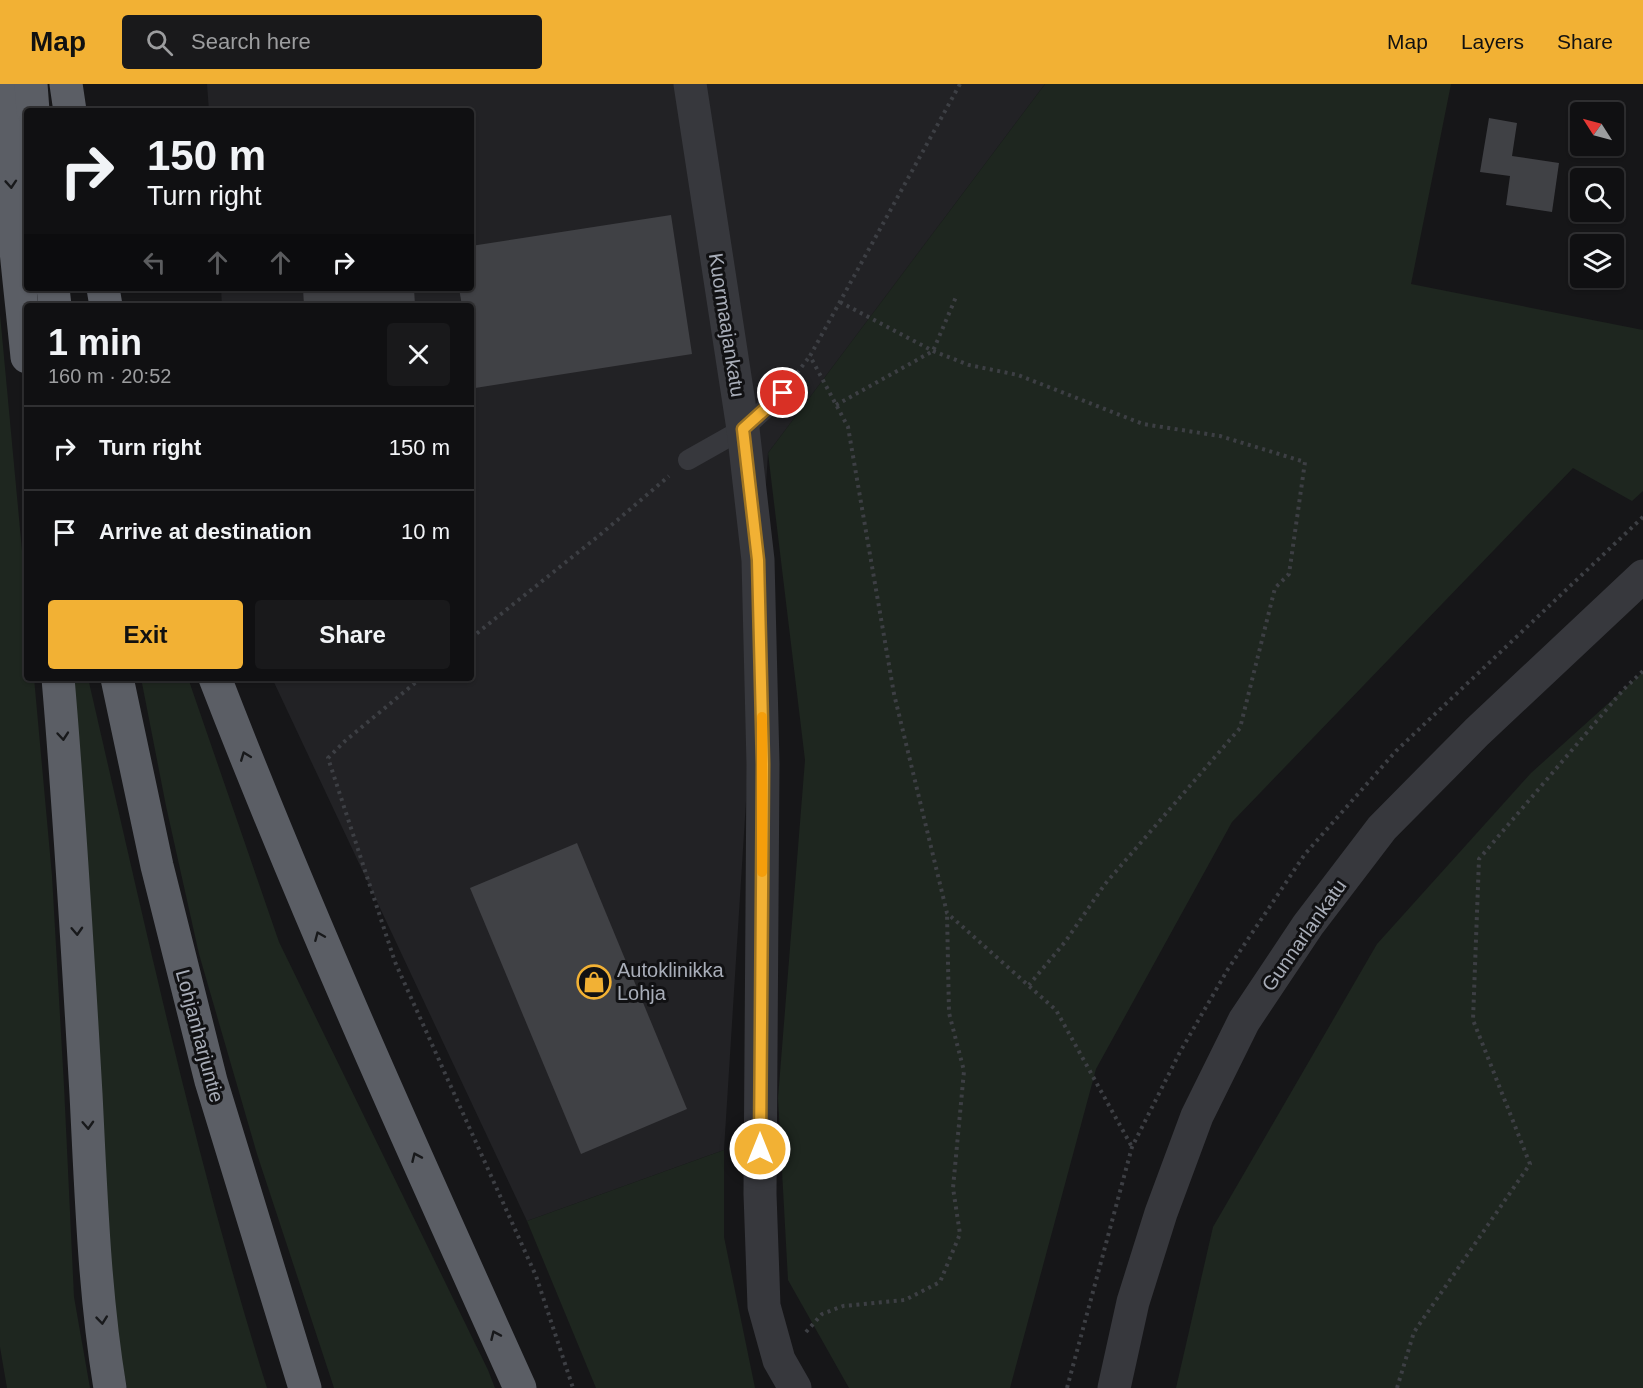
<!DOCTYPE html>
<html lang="en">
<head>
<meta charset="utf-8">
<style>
	:root { --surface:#101012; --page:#19191b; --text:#f1f3f6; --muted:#9c9d9f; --line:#303032; --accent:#f2b134 }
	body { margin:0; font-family:Arial,sans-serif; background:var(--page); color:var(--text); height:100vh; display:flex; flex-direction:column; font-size:22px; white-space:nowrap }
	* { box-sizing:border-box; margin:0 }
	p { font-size:20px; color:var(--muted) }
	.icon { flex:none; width:33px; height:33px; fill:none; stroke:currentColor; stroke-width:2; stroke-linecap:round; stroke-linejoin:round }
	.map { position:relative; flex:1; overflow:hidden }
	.sheet { position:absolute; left:24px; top:219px; width:450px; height:378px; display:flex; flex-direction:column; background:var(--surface); border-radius:6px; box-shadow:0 2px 4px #0004,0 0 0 2px var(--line) }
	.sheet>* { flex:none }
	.top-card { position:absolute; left:24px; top:24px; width:450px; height:183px; border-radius:6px; box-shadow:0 2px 4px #0004,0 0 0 2px var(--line); background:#101012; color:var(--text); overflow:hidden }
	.needle { width:39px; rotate:306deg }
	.controls { position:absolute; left:1570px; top:18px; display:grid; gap:12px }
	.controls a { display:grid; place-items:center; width:54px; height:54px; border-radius:6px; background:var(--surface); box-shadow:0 2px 4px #0004,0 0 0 2px var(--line); font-size:30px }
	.pin { position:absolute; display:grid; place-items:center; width:51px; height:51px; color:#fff; margin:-26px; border:3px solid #fff; border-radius:50%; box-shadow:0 2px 6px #0007 }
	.me { position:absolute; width:66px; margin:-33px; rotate:0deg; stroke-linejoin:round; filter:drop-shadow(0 0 4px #0008) }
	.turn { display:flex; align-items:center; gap:21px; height:126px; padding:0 24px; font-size:27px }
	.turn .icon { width:78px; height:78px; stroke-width:2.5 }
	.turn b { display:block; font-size:42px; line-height:51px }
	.lanes { display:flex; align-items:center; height:57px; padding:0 24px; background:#0003; justify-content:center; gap:30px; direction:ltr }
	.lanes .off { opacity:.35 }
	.round { display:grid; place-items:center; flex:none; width:63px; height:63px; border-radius:6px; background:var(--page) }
	.headline { display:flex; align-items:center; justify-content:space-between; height:102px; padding:0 24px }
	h1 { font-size:36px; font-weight:700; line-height:45px }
	.button { display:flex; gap:12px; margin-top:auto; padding:12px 24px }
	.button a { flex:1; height:69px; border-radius:6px; background:var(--accent); color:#111; font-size:24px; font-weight:700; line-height:69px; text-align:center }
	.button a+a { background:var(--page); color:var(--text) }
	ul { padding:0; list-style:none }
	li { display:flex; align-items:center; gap:18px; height:84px; padding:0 24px; border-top:2px solid var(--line) }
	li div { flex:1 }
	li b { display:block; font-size:22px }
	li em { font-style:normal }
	header { display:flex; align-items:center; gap:36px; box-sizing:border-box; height:84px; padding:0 30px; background:var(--accent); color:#111 }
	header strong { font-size:28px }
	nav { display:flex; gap:33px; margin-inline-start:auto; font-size:21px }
	.search { width:420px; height:54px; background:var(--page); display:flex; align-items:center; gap:15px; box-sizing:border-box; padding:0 21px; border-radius:6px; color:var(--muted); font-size:22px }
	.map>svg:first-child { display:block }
	.built { fill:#222225 }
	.green { fill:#1e261f }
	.building { fill:#404145 }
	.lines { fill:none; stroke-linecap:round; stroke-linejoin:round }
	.path { stroke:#3d3f44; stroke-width:4; stroke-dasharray:3 4.5; stroke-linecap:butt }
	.service { stroke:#37383d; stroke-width:20 }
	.minor { stroke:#37383d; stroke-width:33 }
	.tertiary { stroke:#37383d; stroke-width:33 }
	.trunk { stroke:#5b5e65; stroke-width:33 }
	.oneway { stroke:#18191b }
	.route-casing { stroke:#9d7322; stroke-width:15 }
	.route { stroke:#f2b134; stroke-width:10 }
	.slow { stroke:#f59e0b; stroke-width:10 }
	.labels { text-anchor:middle; stroke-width:6; stroke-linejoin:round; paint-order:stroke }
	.street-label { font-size:20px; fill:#a8adb8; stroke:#111113 }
	.poi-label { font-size:20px; fill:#a8adb8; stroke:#111113; text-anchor:start }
</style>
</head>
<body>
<header>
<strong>Map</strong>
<div class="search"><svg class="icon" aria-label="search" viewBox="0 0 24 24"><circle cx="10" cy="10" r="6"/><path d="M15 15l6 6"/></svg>Search here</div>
<nav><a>Map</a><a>Layers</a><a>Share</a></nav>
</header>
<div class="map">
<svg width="1643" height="1304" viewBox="0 0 1643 1304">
	<rect width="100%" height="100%" fill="#161618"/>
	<polygon class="built" points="207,0 1045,0 768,369 724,1066 527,1137 272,594 471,594 471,222 222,222 221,204 471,204 471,27 209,27"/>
	<g class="green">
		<polygon points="1045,0 1451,0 1411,200 1643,246 1643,407 1632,417 1573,384 1232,738 1096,985 1010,1304 849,1304 788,1196 778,1014 805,676 768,369"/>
		<polygon points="0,230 27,520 27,594 34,594 52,792 64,1002 74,1213 90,1304 7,1304 0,1263"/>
		<polygon points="1643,588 1643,1304 1176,1304 1213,1143 1377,860 1531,689"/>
		<path d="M71,594H88C143,832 194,1071 267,1304H127L109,1211Z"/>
		<polygon points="141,594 188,594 279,858 488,1286 495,1304 334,1304 257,1070 199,870 166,722"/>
		<polygon points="724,1066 724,1153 755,1304 596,1304 527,1137"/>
	</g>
	<g class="building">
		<polygon points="1489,34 1517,39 1512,72 1559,79 1552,128 1506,121 1510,92 1480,88"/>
		<polygon points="671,131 692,270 475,304 471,280 471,222 462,222 459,204 471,204 471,162"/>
		<polygon points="303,204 414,204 415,222 304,222"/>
		<polygon points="577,759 687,1025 581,1070 470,804"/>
	</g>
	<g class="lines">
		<g class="path">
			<polyline points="960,0 810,272 848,343 894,610 947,829 1056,926 1132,1063"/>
			<polyline points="840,218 933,267 969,281 1018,291 1143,340 1220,352 1305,378 1289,490 1275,504 1240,644 1105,800 1065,858 1029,901"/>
			<polyline points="797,289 810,272"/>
			<polyline points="836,321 933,267 956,213"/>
			<polyline points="471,554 601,450 669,392"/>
			<polyline points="421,594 345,657 328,674 395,878 536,1192 573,1304"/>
			<polyline points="806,1248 822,1230 843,1222 905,1216 940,1198 960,1150 953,1104 964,987 949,929 947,829"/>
			<polyline points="1067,1304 1132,1063 1180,968 1228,885 1305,770 1396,667 1643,433"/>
			<polyline points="1397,1304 1414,1248 1530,1080 1473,936 1479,775 1624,605 1643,587"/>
		</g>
		<polyline class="service" points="688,376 743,345 783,309"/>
		<polyline class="minor" points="690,0 743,345 758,476 763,680 760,1110 764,1222 779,1276 795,1304"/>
		<polyline class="tertiary" points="1114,1304 1133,1218 1161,1129 1197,1032 1244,937 1308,841 1382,744 1477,648 1643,492"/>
		<g class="trunk">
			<path d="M6,0C6,91 18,183 27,273"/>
			<polyline points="31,0 33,27"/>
			<polyline points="66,0 70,27"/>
			<polyline points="53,204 55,222"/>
			<polyline points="103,204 106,222"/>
			<path d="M58,594C70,733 78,871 86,1010C91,1108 94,1207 110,1304"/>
			<polyline points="117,594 157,782 211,997 305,1304"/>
			<path d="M215,594C308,834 414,1069 520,1304"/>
		</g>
	</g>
	<defs><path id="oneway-chevron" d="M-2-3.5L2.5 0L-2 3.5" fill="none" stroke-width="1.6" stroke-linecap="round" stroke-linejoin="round" transform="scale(1.5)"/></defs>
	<g class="oneway">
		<use href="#oneway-chevron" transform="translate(11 100) rotate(86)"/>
		<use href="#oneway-chevron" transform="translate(63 652) rotate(85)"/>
		<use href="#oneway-chevron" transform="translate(245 672) rotate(-111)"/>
		<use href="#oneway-chevron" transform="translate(77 847) rotate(87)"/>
		<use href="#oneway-chevron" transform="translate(319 852) rotate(-113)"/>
		<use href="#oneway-chevron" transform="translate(88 1041) rotate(87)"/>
		<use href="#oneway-chevron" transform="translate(416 1073) rotate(-114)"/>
		<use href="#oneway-chevron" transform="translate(102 1236) rotate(84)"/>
		<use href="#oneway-chevron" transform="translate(495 1251) rotate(-114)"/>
	</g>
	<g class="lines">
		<defs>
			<polyline id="route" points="760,1065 763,680 758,476 743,345 783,309"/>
		</defs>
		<use href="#route" class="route-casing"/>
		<use href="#route" class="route"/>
		<polyline class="slow" points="762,633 762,788"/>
	</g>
	<defs>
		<symbol id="shop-ring" viewBox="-11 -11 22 22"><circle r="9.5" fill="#111113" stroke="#f2b134" stroke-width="1.5"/><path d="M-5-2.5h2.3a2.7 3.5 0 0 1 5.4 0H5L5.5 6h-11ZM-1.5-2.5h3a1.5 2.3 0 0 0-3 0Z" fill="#f2b134"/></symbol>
	</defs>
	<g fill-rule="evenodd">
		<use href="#shop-ring" x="575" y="879" width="38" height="38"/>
	</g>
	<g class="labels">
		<g class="street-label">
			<text transform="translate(727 241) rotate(81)" y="7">Kuormaajankatu</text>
			<text transform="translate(1304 851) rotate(-55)" y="7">Gunnarlankatu</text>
			<text transform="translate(200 952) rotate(75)" y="7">Lohjanharjuntie</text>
		</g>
		<g class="poi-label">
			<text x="617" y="893">Autoklinikka<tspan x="617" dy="23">Lohja</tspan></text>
		</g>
	</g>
</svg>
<div class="controls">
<a><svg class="needle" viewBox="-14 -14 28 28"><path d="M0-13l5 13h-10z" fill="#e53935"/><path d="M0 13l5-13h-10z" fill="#9c9d9f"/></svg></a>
<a><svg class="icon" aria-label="search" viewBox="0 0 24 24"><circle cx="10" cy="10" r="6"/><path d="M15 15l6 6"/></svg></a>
<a><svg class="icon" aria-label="layers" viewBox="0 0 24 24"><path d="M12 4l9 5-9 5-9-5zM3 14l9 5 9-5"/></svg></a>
</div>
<div class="pin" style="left:783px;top:309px;background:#d93025"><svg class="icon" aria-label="arrive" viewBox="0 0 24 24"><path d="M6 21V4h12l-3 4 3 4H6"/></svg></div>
<svg class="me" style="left:760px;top:1065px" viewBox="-20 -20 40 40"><circle r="17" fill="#f2b134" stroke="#fff" stroke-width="3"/><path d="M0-11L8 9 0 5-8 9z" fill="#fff"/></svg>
<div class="top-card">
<div class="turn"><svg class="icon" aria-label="right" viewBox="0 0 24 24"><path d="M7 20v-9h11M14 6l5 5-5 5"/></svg><div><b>150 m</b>Turn right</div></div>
<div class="lanes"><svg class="icon off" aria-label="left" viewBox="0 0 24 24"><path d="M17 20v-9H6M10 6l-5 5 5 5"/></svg><svg class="icon off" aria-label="ahead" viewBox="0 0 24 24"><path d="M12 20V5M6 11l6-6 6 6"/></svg><svg class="icon off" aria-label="ahead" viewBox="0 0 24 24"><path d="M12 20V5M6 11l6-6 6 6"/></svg><svg class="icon" aria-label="right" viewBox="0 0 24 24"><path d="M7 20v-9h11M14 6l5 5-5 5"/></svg></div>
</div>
<section class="sheet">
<div class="headline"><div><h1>1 min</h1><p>160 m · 20:52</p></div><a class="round"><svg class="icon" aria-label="close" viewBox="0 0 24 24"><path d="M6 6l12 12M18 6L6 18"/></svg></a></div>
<ul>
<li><svg class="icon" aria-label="right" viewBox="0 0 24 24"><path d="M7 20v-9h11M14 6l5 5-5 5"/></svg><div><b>Turn right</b></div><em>150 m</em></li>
<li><svg class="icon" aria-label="arrive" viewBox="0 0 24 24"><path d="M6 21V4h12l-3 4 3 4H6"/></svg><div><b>Arrive at destination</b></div><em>10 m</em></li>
</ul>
<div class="button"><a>Exit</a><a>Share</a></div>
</section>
</div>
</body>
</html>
